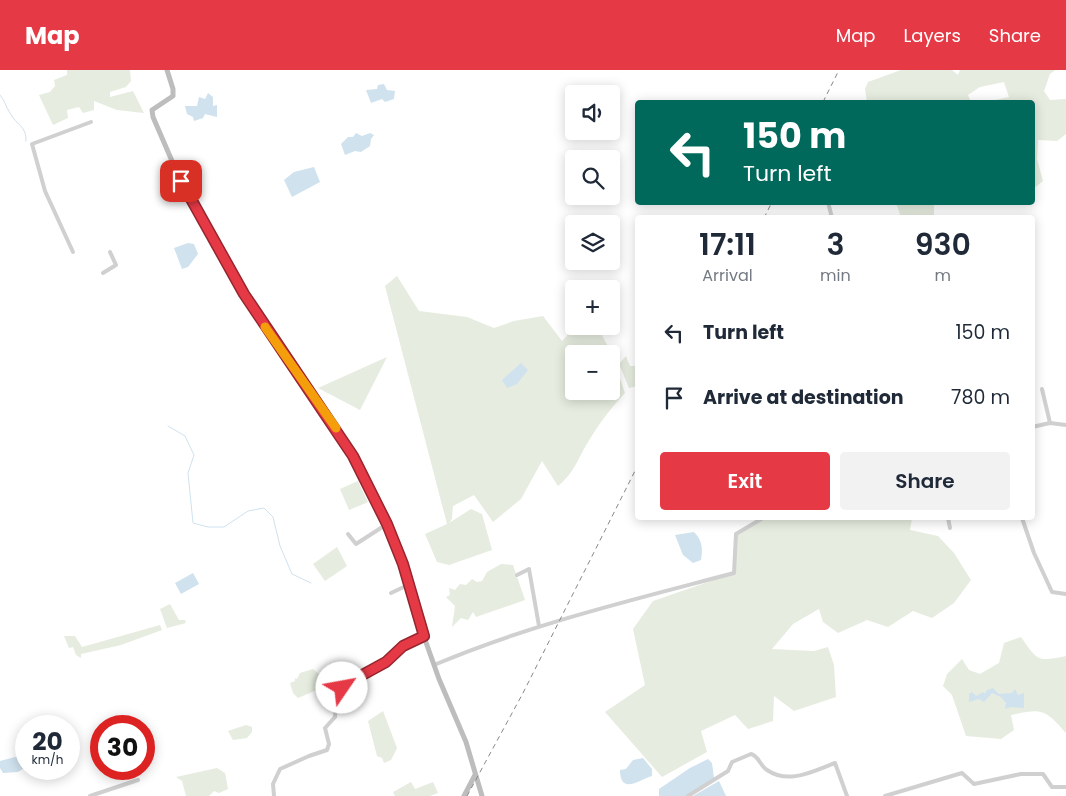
<!DOCTYPE html>
<html lang="en">
<head>
<meta charset="utf-8">
<style>
	:root { --surface:#fff; --page:#f2f2f3; --text:#1f2937; --muted:#747a83; --accent:#e63946 }
	body { margin:0; font-family:Poppins,sans-serif; background:var(--page); color:var(--text); height:100vh; display:flex; flex-direction:column; font-size:19px; white-space:nowrap }
	* { box-sizing:border-box; margin:0 }
	p { font-size:16px; color:var(--muted) }
	.icon { flex:none; width:28px; height:28px; fill:none; stroke:currentColor; stroke-width:2; stroke-linecap:round; stroke-linejoin:round }
	.map { position:relative; flex:1; overflow:hidden }
	.sheet { position:absolute; left:635px; top:145px; width:400px; height:305px; display:flex; flex-direction:column; background:var(--surface); border-radius:5px; box-shadow:0 2px 12px #0003 }
	.sheet>* { flex:none }
	.top-card { position:absolute; left:635px; top:30px; width:400px; height:105px; border-radius:5px; box-shadow:0 2px 12px #0003; background:#00695c; color:#fff; overflow:hidden }
	.tools { position:absolute; left:565px; top:15px; display:grid; gap:10px }
	.tools a { display:grid; place-items:center; width:55px; height:55px; border-radius:5px; background:var(--surface); box-shadow:0 2px 12px #0003; font-size:25px }
	.speed { position:absolute; left:15px; top:645px; display:flex; gap:10px; font-size:25px; font-weight:700; text-align:center }
	.speed>* { display:grid; place-content:center; width:65px; height:65px; border-radius:50%; background:var(--surface); box-shadow:0 2px 12px #0003; line-height:1 }
	.speed small { font-size:12px; font-weight:400 }
	.speed .limit { border:8px solid #d22; background:#fff; color:#111 }
	.pin { position:absolute; display:grid; place-items:center; width:42px; height:42px; color:#fff; margin:-21px; border-radius:10px; box-shadow:0 2px 8px #0006 }
	.me { position:absolute; width:55px; margin:-28px; rotate:57deg; stroke-linejoin:round; filter:drop-shadow(0 0 4px #0008) }
	.turn { display:flex; align-items:center; gap:18px; height:105px; padding:0 25px; font-size:22px }
	.turn .icon { width:65px; height:65px; stroke-width:2.5 }
	.turn b { display:block; font-size:35px; line-height:42px }
	.eta { display:flex; justify-content:space-evenly; align-items:center; height:85px; text-align:center }
	.eta b { font-size:30px; font-weight:600; line-height:35px }
	.cta { display:flex; gap:10px; margin-top:auto; padding:10px 25px }
	.cta a { flex:1; height:58px; border-radius:5px; background:var(--accent); color:#fff; font-size:20px; font-weight:600; line-height:58px; text-align:center }
	.cta a+a { background:var(--page); color:var(--text) }
	ul { padding:0; list-style:none }
	li { display:flex; align-items:center; gap:15px; height:65px; padding:0 25px }
	li div { flex:1 }
	li b { display:block; font-size:19px }
	li em { font-style:normal }
	header { display:flex; align-items:center; gap:30px; box-sizing:border-box; height:70px; padding:0 25px; background:var(--accent); color:#fff }
	header strong { font-size:24px }
	nav { display:flex; gap:28px; margin-inline-start:auto; font-size:18px }
	.map>svg:first-child { display:block }
	.green { fill:#e6ecdf; fill-rule:evenodd }
	.water { fill:#cfe2ee }
	.lines { fill:none; stroke-linecap:round; stroke-linejoin:round }
	.stream { stroke:#cfe2ee; stroke-width:1 }
	.minor { stroke:#d0d0d0; stroke-width:4 }
	.secondary { stroke:#bdbdbd; stroke-width:5 }
	.rail { stroke:#888; stroke-width:1; stroke-dasharray:5 4; stroke-linecap:butt }
	.route-casing { stroke:#96252e; stroke-width:12 }
	.route { stroke:#e63946; stroke-width:9 }
	.slow { stroke:#f59e0b; stroke-width:9 }
</style>
</head>
<body>
<header>
<strong>Map</strong>
<nav><a>Map</a><a>Layers</a><a>Share</a></nav>
</header>
<div class="map">
<svg width="1066" height="726" viewBox="0 0 1066 726">
	<rect width="100%" height="100%" fill="#fff"/>
	<g class="green">
		<polygon points="67,0 130,0 131,11 126,17 110,22 110,27 133,21 144,43 117,40 94,31 94,40 83,43 79,37 67,40 68,48 53,55 39,25 50,22 55,16 54,10 67,5"/>
		<polygon points="901,0 952,0 958,5 960,0 1055,0 1050,4 1044,21 1050,30 1066,29 1066,64 1057,71 1038,70 1037,89 1043,111 1033,119 1032,32 986,32 1009,27 1004,12 980,17 968,25 971,32 867,32 865,19 868,12"/>
		<polygon points="896,133 934,133 934,147 901,147"/>
		<path d="M397,206L419,241L467,247L494,258L514,251L543,246L562,271L576,256H597L611,282L625,323C610,339 599,354 588,372C577,390 575,402 558,416L542,391L521,429L493,452L474,425L453,436L452,449L449,453L471,439L482,444L492,480L449,495L437,492L425,464L447,454L385,216ZM574,284H611V321H574Z"/>
		<polygon points="626,286 630,296 637,296 637,316 629,318 619,294"/>
		<polygon points="387,287 360,340 318,318"/>
		<polygon points="358,411 368,432 349,440 340,419"/>
		<polygon points="759,448 912,448 910,460 938,466 954,483 971,510 954,533 932,548 913,541 888,557 867,550 838,563 823,552 819,539 793,554 772,579 814,581 828,577 834,595 836,627 794,641 774,626 773,651 748,659 735,645 701,661 707,682 662,707 605,642 645,615 633,559 653,531 734,503 736,464"/>
		<polygon points="337,477 347,496 325,511 313,494"/>
		<polygon points="501,494 513,495 525,530 476,547 473,542 468,550 461,548 452,557 455,536 446,527 450,525 449,518 455,520 460,514 466,515 472,509 477,512 482,511 487,502"/>
		<polygon points="170,534 179,550 185,550 186,553 167,558 160,539"/>
		<polygon points="160,555 162,560 121,575 81,584 81,588 76,585 73,577 69,578 64,566 75,566 82,577"/>
		<path d="M1021,567C1038,591 1037,592 1066,586V663C1045,639 1042,638 1011,645L1014,660L1001,669L966,666L952,625L943,616L947,604L962,589L969,600L980,604L999,593L1004,573Z"/>
		<polygon points="313,599 319,604 324,617 298,628 293,623 290,613 295,611 295,608 297,609 300,603"/>
		<polygon points="383,641 397,678 391,690 384,693 382,688 377,686 368,651"/>
		<polygon points="246,655 252,657 252,662 247,668 233,670 228,661"/>
		<polygon points="217,698 225,703 228,719 219,723 214,721 209,726 186,726 182,711 176,707"/>
		<polygon points="411,712 415,719 433,712 438,723 430,726 395,726 393,722"/>
	</g>
	<g class="water">
		<polygon points="384,14 387,20 395,21 394,29 385,32 382,29 371,33 366,20 377,19 378,15"/>
		<polygon points="208,23 213,27 213,36 217,35 217,47 205,44 203,48 194,51 193,47 187,44 185,36 197,36 199,27 205,29"/>
		<polygon points="356,63 362,66 370,63 374,65 371,69 370,76 361,82 355,81 345,85 341,74 348,67 353,67"/>
		<polygon points="314,97 320,112 292,127 284,110 294,102"/>
		<polygon points="188,173 194,174 198,184 188,197 182,199 174,178"/>
		<polygon points="521,293 528,300 517,314 507,318 502,310"/>
		<path d="M694,462C702,470 703,478 701,490L693,493L683,485L675,465Z"/>
		<polygon points="193,503 199,514 181,524 175,513"/>
		<polygon points="993,618 999,624 1012,623 1015,619 1018,625 1024,623 1024,638 1011,637 1005,639 1006,633 1001,627 992,623 984,632 979,629 969,632 969,624 972,622 976,626 983,622 985,624 987,620"/>
		<polygon points="15,687 26,689 26,697 18,702 3,703 0,698 0,691"/>
		<path d="M643,688L652,699V706C641,709 620,726 620,700L626,699L633,690Z"/>
		<polygon points="708,689 712,693 714,708 686,726 659,726 659,719 690,698"/>
		<polygon points="719,711 726,726 693,726"/>
	</g>
	<g class="lines">
		<g class="stream">
			<path d="M0,25C5,31 6,37 10,43C16,55 27,56 26,71"/>
			<polyline points="168,356 185,366 194,385 188,403 193,453 208,457 224,457 248,441 264,438 273,447 280,476 292,504 311,513"/>
		</g>
		<g class="minor">
			<polyline points="828,132 832,148"/>
			<polyline points="73,182 45,121 32,74 91,52"/>
			<polyline points="103,203 116,195 110,182"/>
			<polyline points="1042,319 1050,353"/>
			<polyline points="1032,357 1050,353 1066,355"/>
			<polyline points="948,448 950,458"/>
			<polyline points="1022,448 1034,483 1052,522 1066,524"/>
			<polyline points="348,464 356,474 387,454"/>
			<polyline points="517,505 529,499 539,556"/>
			<polyline points="391,523 408,515"/>
			<path d="M434,595C531,554 632,530 734,503L736,464L763,448"/>
			<polyline points="90,726 138,710"/>
			<polyline points="274,726 273,714 280,699 309,686 327,680 329,674 325,658 335,647 336,633 345,626 344,615 388,591 403,576 424,566"/>
			<path d="M688,726L728,701L732,692L751,684C759,686 760,696 767,700C789,715 813,701 835,693L847,726"/>
			<polyline points="885,726 962,703 974,714 1021,704 1043,704 1052,717 1066,717"/>
		</g>
		<g class="secondary">
			<polyline points="167,0 173,19 173,26 152,40 153,47 188,128 225,195 353,386 387,454 403,494 417,547 439,609 466,672 482,726"/>
			<polyline points="464,726 475,705"/>
		</g>
		<g class="rail">
			<polyline points="823,32 839,0"/>
			<polyline points="764,148 772,132"/>
			<polyline points="467,726 523,623 638,395"/>
		</g>
	</g>
	<g class="lines">
		<defs>
			<polyline id="route" points="181,111 244,224 353,386 387,454 403,494 424,566 403,576 386,592 344,615 342,618"/>
		</defs>
		<use href="#route" class="route-casing"/>
		<use href="#route" class="route"/>
		<polyline class="slow" points="265,257 336,358"/>
	</g>
</svg>
<div class="tools">
<a><svg class="icon" aria-label="sound" viewBox="0 0 24 24"><path d="M4 9h4l5-4v14l-5-4H4zM17 9q2 3 0 6"/></svg></a>
<a><svg class="icon" aria-label="search" viewBox="0 0 24 24"><circle cx="10" cy="10" r="6"/><path d="M15 15l6 6"/></svg></a>
<a><svg class="icon" aria-label="layers" viewBox="0 0 24 24"><path d="M12 4l9 5-9 5-9-5zM3 14l9 5 9-5"/></svg></a>
<a>+</a>
<a>−</a>
</div>
<div class="speed"><div>20<small>km/h</small></div><div class="limit">30</div></div>
<div class="pin" style="left:181px;top:111px;background:#d93025"><svg class="icon" aria-label="arrive" viewBox="0 0 24 24"><path d="M6 21V4h12l-3 4 3 4H6"/></svg></div>
<svg class="me" style="left:342px;top:618px" viewBox="-20 -20 40 40"><circle r="19" fill="#fff"/><path d="M0-13L10 11 0 6-10 11z" fill="#e63946"/></svg>
<div class="top-card">
<div class="turn"><svg class="icon" aria-label="left" viewBox="0 0 24 24"><path d="M17 20v-9H6M10 6l-5 5 5 5"/></svg><div><b>150 m</b>Turn left</div></div>
</div>
<section class="sheet">
<div class="eta">
<div><b>17:11</b><p>Arrival</p></div>
<div><b>3</b><p>min</p></div>
<div><b>930</b><p>m</p></div>
</div>
<ul>
<li><svg class="icon" aria-label="left" viewBox="0 0 24 24"><path d="M17 20v-9H6M10 6l-5 5 5 5"/></svg><div><b>Turn left</b></div><em>150 m</em></li>
<li><svg class="icon" aria-label="arrive" viewBox="0 0 24 24"><path d="M6 21V4h12l-3 4 3 4H6"/></svg><div><b>Arrive at destination</b></div><em>780 m</em></li>
</ul>
<div class="cta"><a>Exit</a><a>Share</a></div>
</section>
</div>
</body>
</html>
